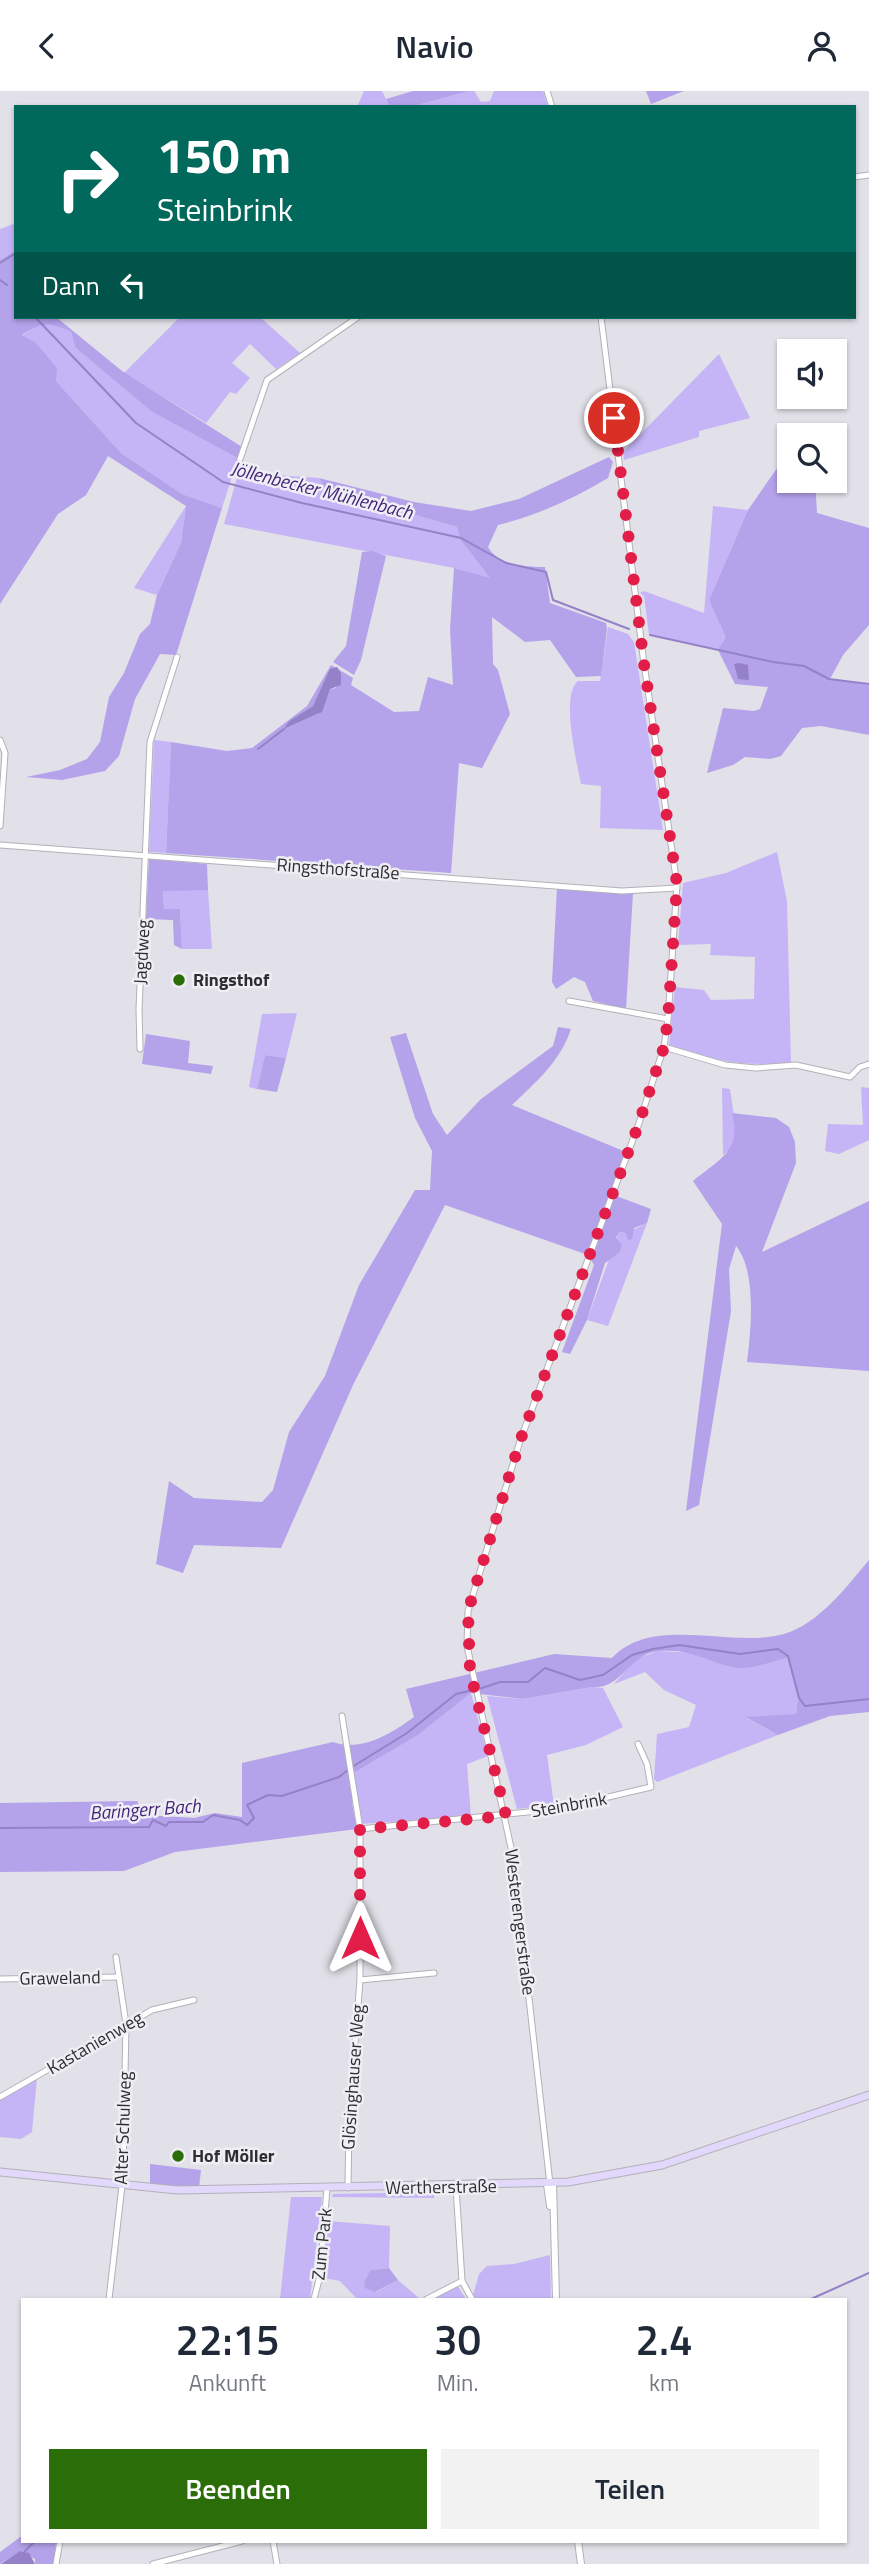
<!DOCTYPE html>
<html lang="de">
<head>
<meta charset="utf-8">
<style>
	:root { --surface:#fff; --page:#f2f2f3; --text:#1f2937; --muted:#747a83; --accent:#2b6e09 }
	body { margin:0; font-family:"Titillium Web",sans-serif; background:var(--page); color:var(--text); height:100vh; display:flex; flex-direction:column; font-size:26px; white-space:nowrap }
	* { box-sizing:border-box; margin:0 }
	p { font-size:23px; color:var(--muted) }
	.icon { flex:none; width:38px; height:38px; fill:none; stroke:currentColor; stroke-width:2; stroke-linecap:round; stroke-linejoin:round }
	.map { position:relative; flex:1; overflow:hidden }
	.panel { position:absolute; left:21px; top:2207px; width:826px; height:245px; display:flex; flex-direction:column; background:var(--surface); border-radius:0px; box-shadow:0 2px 5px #0004 }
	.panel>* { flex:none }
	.hud { position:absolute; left:14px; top:14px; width:842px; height:214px; border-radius:0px; box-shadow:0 2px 5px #0004; background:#00695c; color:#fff; overflow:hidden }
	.buttons { position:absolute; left:777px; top:248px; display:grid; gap:14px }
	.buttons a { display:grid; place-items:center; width:70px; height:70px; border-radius:0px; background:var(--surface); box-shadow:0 2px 5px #0004; font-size:35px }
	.pin { position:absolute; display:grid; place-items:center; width:60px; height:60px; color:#fff; margin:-30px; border:4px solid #fff; border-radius:50%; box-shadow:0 2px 7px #0007 }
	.me { position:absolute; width:77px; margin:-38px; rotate:0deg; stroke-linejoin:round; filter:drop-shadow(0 0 5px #0008) }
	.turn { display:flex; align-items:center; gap:24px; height:147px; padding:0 28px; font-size:32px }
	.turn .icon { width:91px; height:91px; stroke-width:2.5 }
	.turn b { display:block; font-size:49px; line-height:60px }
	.then { display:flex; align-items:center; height:66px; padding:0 28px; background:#0003; gap:14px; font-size:26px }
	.eta { display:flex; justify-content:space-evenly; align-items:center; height:119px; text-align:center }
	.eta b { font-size:42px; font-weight:600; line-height:49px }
	.primary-button { display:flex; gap:14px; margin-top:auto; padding:14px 28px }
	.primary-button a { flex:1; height:80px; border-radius:0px; background:var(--accent); color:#fff; font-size:28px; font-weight:600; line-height:80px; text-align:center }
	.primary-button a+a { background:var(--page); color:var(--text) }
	header { display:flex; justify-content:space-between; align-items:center; height:91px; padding:0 28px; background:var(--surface); font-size:32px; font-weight:600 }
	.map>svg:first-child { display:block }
	.green { fill:#c5b5f6 }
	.forest { fill:#b4a2eb; fill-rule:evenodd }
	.water { fill:#9481c8 }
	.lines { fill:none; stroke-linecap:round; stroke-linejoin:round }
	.stream { stroke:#9481c8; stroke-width:2 }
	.minor-casing { stroke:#b2b1b8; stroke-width:7 }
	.tertiary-casing { stroke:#b2b1b8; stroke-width:8 }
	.secondary-casing { stroke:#b2b1b8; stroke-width:9 }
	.minor { stroke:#fff; stroke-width:5 }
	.tertiary { stroke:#fff; stroke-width:6 }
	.secondary { stroke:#e2d8fc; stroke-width:7 }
	.route { stroke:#e11d48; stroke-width:12; stroke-dasharray:0 21.6 }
	.poi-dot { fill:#2b6e09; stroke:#efeef5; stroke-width:2.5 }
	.labels { text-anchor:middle; stroke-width:5; stroke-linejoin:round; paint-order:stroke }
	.street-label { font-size:18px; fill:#2e2d30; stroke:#efeef5 }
	.poi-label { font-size:18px; font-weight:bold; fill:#2e2d30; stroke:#efeef5; text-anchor:start }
	.water-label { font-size:19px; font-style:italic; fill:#45277a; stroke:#efeef5 }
</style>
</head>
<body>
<header><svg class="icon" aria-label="back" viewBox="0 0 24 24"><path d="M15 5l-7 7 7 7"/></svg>Navio<svg class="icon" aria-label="person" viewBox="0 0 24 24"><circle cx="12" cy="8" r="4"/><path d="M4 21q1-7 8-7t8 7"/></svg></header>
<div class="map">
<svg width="869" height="2473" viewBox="0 0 869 2473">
	<rect width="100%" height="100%" fill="#e2e0e8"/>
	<g class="green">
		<polygon points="364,0 382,0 390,16 357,16"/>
		<polygon points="470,0 474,0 481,11 490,10 494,0 543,0 548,16 399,16 417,14"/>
		<polygon points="16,132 16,159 0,169 0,138"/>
		<polygon points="180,226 260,226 300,262 276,278 250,253 232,272 250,287 236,303 230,301 206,332 124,282"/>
		<polygon points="53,232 71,241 75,256 238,367 222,417 182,403 121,362 56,290 56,284 22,245 35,234"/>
		<polygon points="719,263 750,327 699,340 699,346 624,369 623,361"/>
		<polygon points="242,369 263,383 319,387 328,405 373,412 457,436 460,448 491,488 454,477 224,433"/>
		<polygon points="186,415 181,452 157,504 134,497"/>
		<polygon points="713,415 748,419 709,509 727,546 718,559 649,544 644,505 640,502 644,500 704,522"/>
		<path d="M608,536L628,543L634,551L663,739L600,737L601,695L581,693C577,672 560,604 578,590H600Z"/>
		<polygon points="154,649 171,651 166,762 149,761"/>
		<path d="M777,761L787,810L791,972C744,975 714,971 669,955L675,896L704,899L711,909L754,908L755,866L710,864L711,853L678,854L683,792L726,782Z"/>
		<polygon points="163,799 208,799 212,858 182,858 180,818 164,818"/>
		<polygon points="297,922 286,967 265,964 257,998 249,996 262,923"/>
		<polygon points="861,996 869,997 869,1049 839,1063 825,1060 828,1033 863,1034"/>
		<polygon points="722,997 730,998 736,1039 732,1057 723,1064"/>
		<polygon points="647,1132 608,1235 587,1229 619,1141 626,1142"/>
		<polygon points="658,1560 697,1562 742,1577 787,1567 798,1607 796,1624 746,1627 778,1644 657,1691 654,1688 657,1643 689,1636 696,1614 664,1599 645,1581 614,1593 636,1568"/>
		<polygon points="592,1596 603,1597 623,1636 586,1654 547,1664 554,1714 517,1718 487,1605 523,1608"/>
		<polygon points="471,1602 488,1665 467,1673 471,1726 359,1733 352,1683 418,1644"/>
		<polygon points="37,1987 32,2041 21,2048 0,2046 0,2009"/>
		<polygon points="383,2102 434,2103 434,2107 332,2106 333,2103"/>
		<polygon points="291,2106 322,2106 310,2208 280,2208"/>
		<polygon points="328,2130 390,2135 389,2177 371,2179 376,2201 398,2189 420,2208 357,2208 340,2190 323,2187"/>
		<polygon points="550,2164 551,2208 476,2208 473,2205 479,2183 487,2175 514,2173"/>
		<polygon points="457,2194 466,2208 471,2208 435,2208"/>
	</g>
	<g class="forest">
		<polygon points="413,0 470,0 417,14 390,16 386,8"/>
		<polygon points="646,0 684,0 651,13"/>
		<path d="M16,159V226H56L122,280L242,356L238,367L151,320L75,256L71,241C51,231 40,231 22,244L36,252L57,277L56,290L121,362L182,403L222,417L176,564L160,563L135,608L119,665L105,680L62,689L26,686L60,679L87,668L100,651L109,606L124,582L140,543L150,533L157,504L181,452L186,415L108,365L86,404L58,423L0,513V169Z"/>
		<polygon points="789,360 789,390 815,390 817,422 869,437 869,534 843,564 830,588 869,594 869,644 821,635 802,637 781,665 770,668 745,666 733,674 707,682 723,617 754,620 760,618 768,596 735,593 718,559 726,546 709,509 748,419"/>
		<path d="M609,366L613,371L608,387C573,408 538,424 498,434L488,456C498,474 526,476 545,476L550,512L606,532L607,538L601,585L576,586L550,549L525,551L492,526L493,573L498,579L510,623L482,677L459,672L451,782L166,762L171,651L227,660L252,657L307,615L331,574L353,587L351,594L394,621L419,620L428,586L453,594L450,538L454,477L490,487L460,448L457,436L373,412L328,405L319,387L414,411L471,420L519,408ZM334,577L336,597L330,598L318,623L286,637L289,630L313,615Z"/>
		<polygon points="372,460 386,465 361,569 354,584 333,571 346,555 362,461"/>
		<polygon points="149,768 207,773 208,799 163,800 164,818 180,818 182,858 174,854 173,829 146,828"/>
		<polygon points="557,797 633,802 626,918 593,910 585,891 574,886 556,898 552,891"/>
		<path d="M558,936L571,938C560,971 536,991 512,1014L626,1061L611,1103L651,1118L647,1132L634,1137L632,1148L628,1149L626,1142L619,1141L616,1147L622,1154L620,1161L605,1172L587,1229L570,1263L562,1261L594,1174L588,1164L445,1114L353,1294L281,1457L194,1454L183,1482L156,1473L169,1390L194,1407L262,1411L273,1399L289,1341L325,1285L359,1194L415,1099H430L432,1060L415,1027L390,946L406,942L433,1023L447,1044L481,1008L553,955Z"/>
		<polygon points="146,943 190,950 188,972 213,975 211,983 142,973"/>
		<polygon points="265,964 286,967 277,1001 257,998"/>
		<path d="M732,1022L776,1027L789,1036L795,1051L796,1072L762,1161L869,1110V1280L747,1271C751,1240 757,1180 736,1155L729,1178L731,1220L699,1414L686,1420L722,1133L693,1090C720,1068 742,1060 732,1022Z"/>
		<path d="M869,1469V1621L830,1625L778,1644L745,1626L796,1623L798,1607L787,1567C773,1570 753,1578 739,1577C710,1573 693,1557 660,1560C629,1562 622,1599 592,1596L523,1608L471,1602L418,1644L352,1683L356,1709L352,1712L357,1738L175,1761L124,1780L0,1781V1712L137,1710L144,1724L194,1727L215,1722L242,1726V1672L333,1651C361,1661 391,1643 414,1626L406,1598L554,1563L612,1567C653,1523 732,1558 784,1543C820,1532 846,1496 869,1469Z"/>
		<polygon points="150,2073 201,2079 199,2097 150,2095"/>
		<polygon points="389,2177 398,2189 375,2201 365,2197 364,2191 371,2179"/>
		<polygon points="23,2444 23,2450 56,2450 54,2473 35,2473 35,2468 21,2460 0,2473 0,2461"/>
	</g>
	<g class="water">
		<polygon points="739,572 748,574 749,589 738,588 734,573"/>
		<polygon points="337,576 341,582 341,594 330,598 322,621 284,638 289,630 313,615 330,578"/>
		<polygon points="20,2460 29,2462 35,2473 1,2473"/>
	</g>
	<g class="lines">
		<g class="stream">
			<polyline points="0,172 16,162"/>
			<polyline points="0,189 7,194"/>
			<polyline points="35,226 136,332 223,391 302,412 461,447 506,472 546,481 553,509 629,538"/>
			<polyline points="650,544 773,571 804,575 829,588 869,593"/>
			<polyline points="258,658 284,638"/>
			<polyline points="479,1598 500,1591 528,1591 545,1577 580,1589 603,1584 632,1564 653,1558 679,1554 740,1563 778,1558 788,1565 799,1607 805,1615 869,1608"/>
			<polyline points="352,1676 407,1642 456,1603 473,1599"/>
			<polyline points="0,1737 149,1736 153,1729 166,1735 169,1731 203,1731 213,1724 240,1729 247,1734 254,1727 247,1714 268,1704 282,1705 339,1686 348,1679"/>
			<polyline points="811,2208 869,2182"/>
			<polyline points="25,2460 35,2450"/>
		</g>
		<defs>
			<g id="minor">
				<polyline points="547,0 552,16"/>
				<polyline points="854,86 869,84"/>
				<polyline points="240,368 267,289 358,226"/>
				<polyline points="0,649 5,662 0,735"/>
				<polyline points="0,754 622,800 677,797"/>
				<polyline points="569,910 668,928"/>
				<polyline points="664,956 725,974 756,977 796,974 850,986 860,976 869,973"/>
				<polyline points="140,958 139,918 150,651 177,566"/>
				<polyline points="342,1625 360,1738 360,1889 349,2029 348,2097"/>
				<polyline points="360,1738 557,1718 651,1696 647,1673 638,1653"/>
				<polyline points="0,1888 119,1886"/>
				<polyline points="360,1889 434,1882"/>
				<polyline points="0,2006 152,1919 194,1909"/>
				<polyline points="550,2093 513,1766 467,1555 468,1520 520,1350 638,1035 664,956 668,928 677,793 644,573 601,226"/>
				<polyline points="462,2190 472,2208"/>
				<polyline points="109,2208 123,2086 126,1933 116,1866"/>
				<polyline points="314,2208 320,2185 327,2097"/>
				<polyline points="427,2208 462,2190 456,2096"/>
				<polyline points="273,2450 277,2473"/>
				<polyline points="56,2473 60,2450"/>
				<polyline points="153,2473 242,2450"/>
			</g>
			<g id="tertiary">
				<polyline points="553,2092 556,2208"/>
				<polyline points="547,2093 550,2115"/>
				<polyline points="578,2450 581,2473"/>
			</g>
			<polyline id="secondary" points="0,2081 177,2099 568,2091 662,2074 869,2004"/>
		</defs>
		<use href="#minor" class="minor-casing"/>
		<use href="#tertiary" class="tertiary-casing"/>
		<use href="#secondary" class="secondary-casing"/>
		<use href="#minor" class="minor"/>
		<use href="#tertiary" class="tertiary"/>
		<use href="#secondary" class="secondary"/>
	</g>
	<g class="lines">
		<polyline class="route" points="360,1847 360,1738 506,1725 470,1580 468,1520 520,1350 638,1035 664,956 668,928 677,793 644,573 614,327"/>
	</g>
	<g class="poi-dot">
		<circle cx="179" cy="889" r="7"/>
		<circle cx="178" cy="2065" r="7"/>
	</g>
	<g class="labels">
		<g class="street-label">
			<text transform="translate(338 778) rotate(4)" y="6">Ringsthofstraße</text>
			<text transform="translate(142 861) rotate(-87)" y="6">Jagdweg</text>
			<text transform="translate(569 1714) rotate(-10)" y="6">Steinbrink</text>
			<text transform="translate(520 1831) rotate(83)" y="6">Westerengerstraße</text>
			<text transform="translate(60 1887) rotate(-1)" y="6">Graweland</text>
			<text transform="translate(95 1952) rotate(-30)" y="6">Kastanienweg</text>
			<text transform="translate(353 1986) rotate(-86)" y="6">Glösinghauser Weg</text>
			<text transform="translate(123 2037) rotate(-88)" y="6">Alter Schulweg</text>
			<text transform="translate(441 2096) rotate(-1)" y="6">Wertherstraße</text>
			<text transform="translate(322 2153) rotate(-84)" y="6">Zum Park</text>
		</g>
		<g class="poi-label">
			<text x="193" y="895">Ringsthof</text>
			<text x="192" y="2071">Hof Möller</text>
		</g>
		<g class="water-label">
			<text transform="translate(322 399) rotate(14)" y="7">Jöllenbecker Mühlenbach</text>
			<text transform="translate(145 1718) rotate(-4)" y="7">Baringerr Bach</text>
		</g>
	</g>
</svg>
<div class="buttons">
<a><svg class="icon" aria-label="sound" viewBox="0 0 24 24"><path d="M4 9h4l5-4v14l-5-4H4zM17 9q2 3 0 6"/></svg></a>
<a><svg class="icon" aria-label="search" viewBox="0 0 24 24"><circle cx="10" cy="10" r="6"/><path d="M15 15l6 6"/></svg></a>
</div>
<div class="pin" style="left:614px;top:327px;background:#d93025"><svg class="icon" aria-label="arrive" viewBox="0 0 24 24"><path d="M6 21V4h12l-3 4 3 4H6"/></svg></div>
<svg class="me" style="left:360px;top:1847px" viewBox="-20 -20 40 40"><path d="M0-17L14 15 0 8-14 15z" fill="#e11d48" stroke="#fff" stroke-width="4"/></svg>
<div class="hud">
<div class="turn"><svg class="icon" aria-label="right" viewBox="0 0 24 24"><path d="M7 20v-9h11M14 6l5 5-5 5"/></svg><div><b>150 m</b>Steinbrink</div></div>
<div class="then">Dann<svg class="icon" aria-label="left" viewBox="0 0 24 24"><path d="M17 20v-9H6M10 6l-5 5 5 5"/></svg></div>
</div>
<section class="panel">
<div class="eta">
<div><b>22:15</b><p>Ankunft</p></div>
<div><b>30</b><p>Min.</p></div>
<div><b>2.4</b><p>km</p></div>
</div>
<div class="primary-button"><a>Beenden</a><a>Teilen</a></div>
</section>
</div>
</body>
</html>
